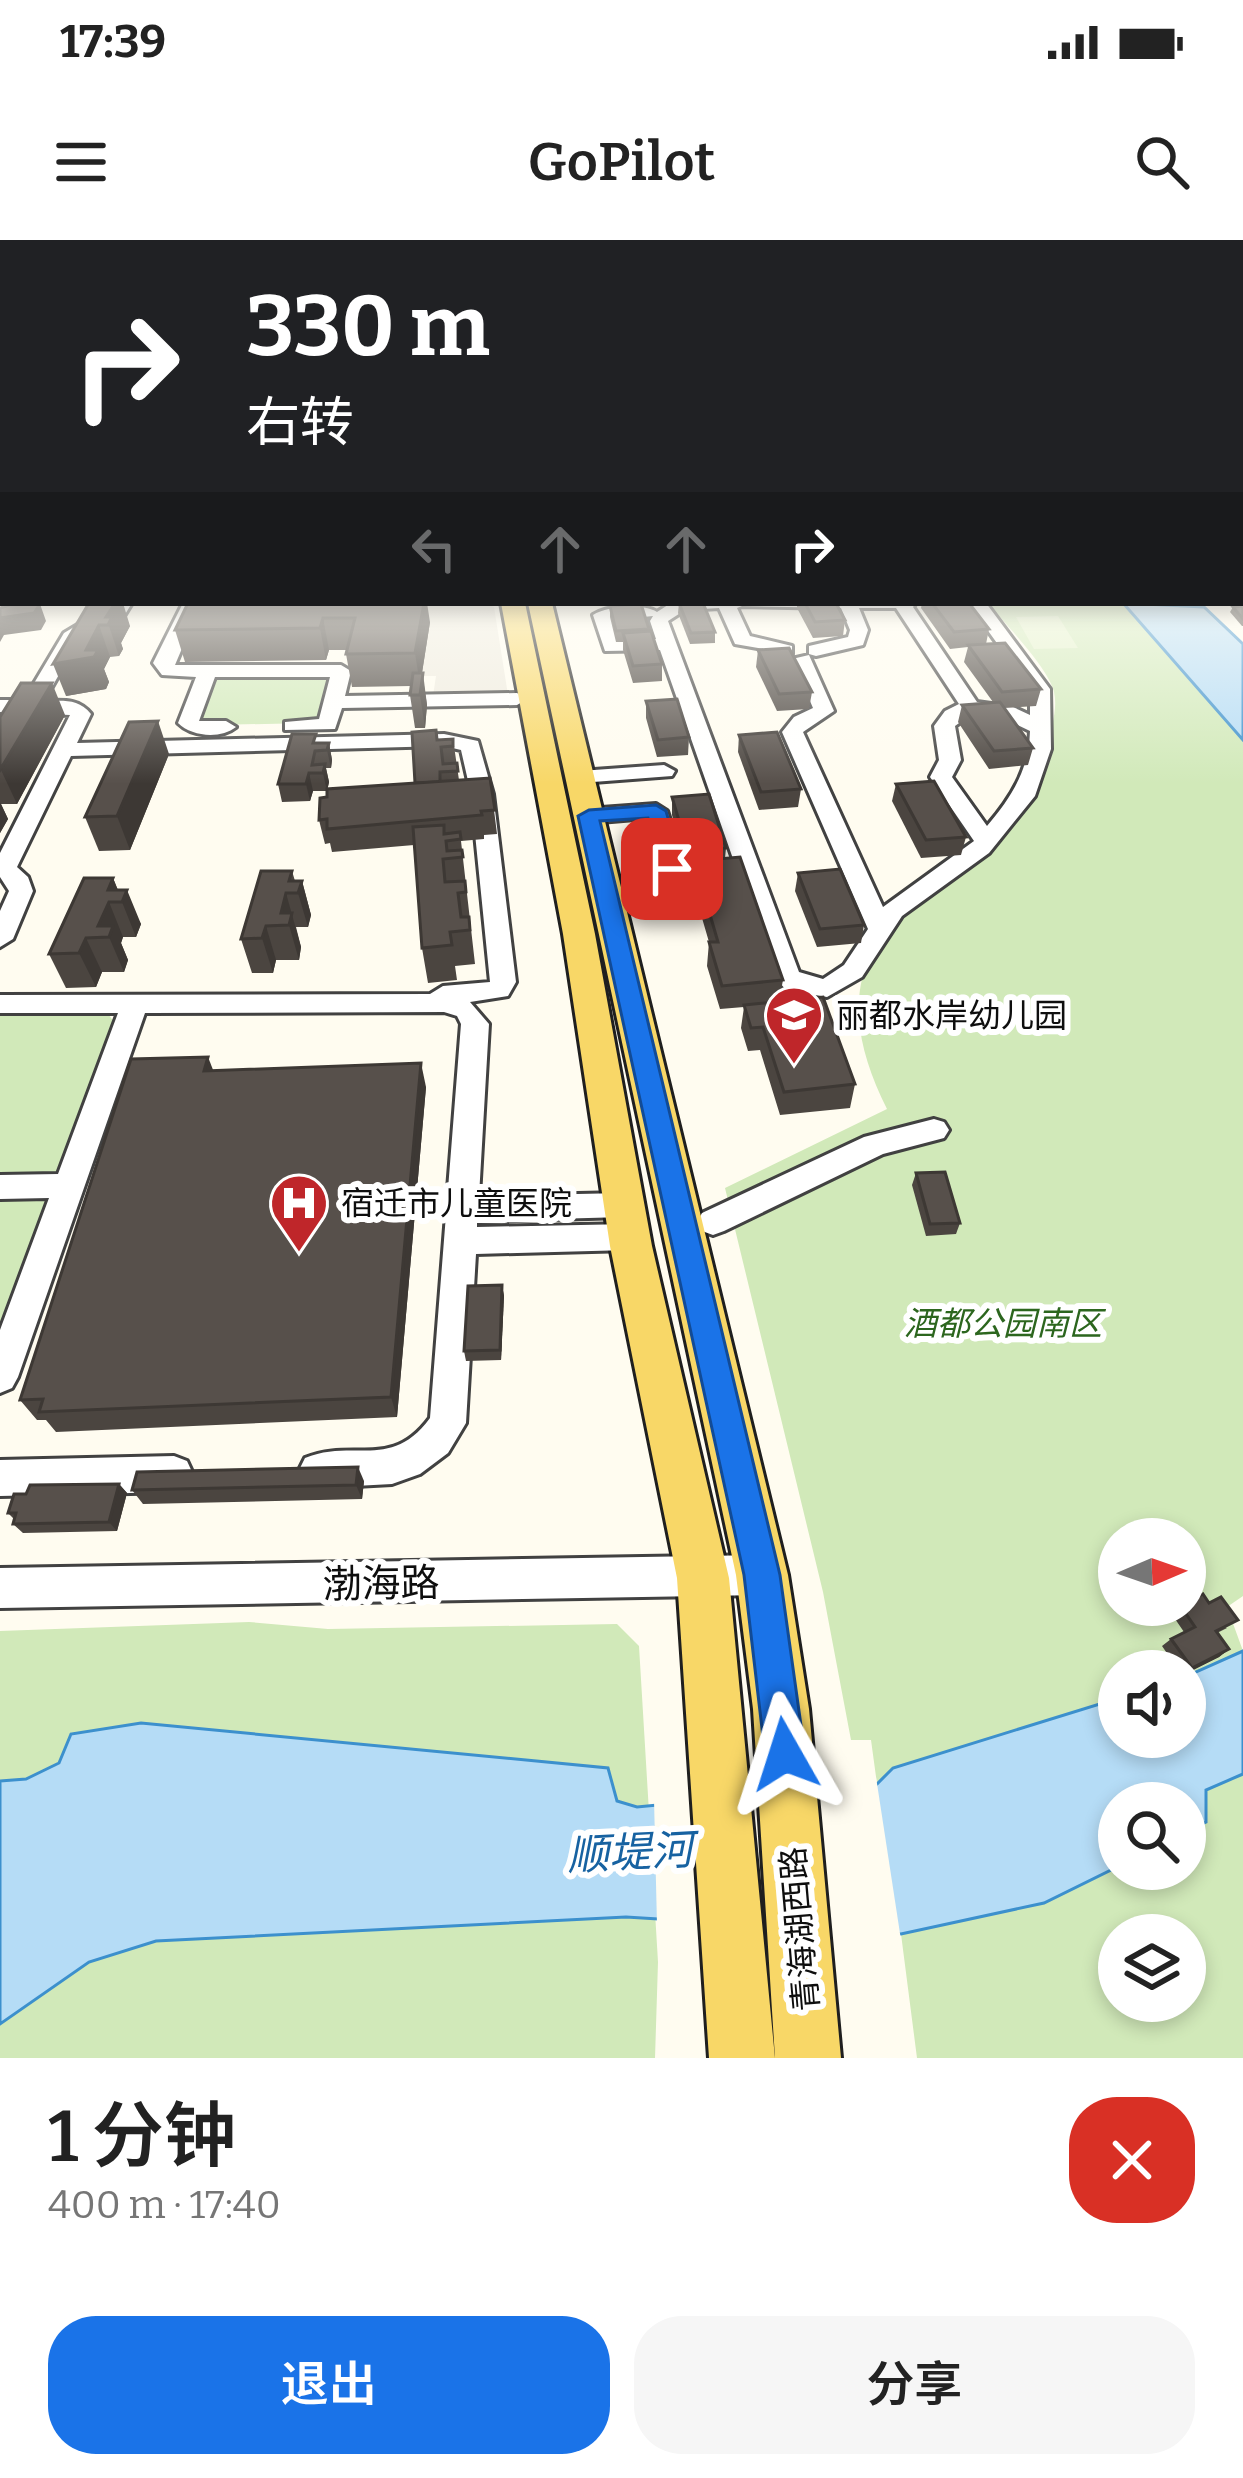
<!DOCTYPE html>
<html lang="zh">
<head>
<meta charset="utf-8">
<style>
	:root { --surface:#fff; --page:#f6f6f6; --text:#222; --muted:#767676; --accent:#1a73e8 }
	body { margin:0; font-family:Bitter,"Noto Sans SC",serif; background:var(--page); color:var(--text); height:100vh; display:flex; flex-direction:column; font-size:45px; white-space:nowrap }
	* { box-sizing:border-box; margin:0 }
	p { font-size:39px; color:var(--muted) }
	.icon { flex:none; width:66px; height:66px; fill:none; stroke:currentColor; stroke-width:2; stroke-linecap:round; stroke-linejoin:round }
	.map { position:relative; height:1818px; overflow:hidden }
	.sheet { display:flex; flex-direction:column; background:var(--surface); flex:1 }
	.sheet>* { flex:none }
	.hud { position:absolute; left:0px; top:0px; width:1245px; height:366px; box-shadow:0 6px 18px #0003; background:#202124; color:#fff; overflow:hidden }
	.needle { width:78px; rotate:88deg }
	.fabs { position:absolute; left:1098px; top:1278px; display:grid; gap:24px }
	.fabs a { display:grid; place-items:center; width:108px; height:108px; border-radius:50%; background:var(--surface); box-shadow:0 6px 18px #0003; font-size:60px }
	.pin { position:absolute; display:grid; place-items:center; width:102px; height:102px; color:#fff; margin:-51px; border-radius:24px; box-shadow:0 6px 18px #0006 }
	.me { position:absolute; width:132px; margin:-66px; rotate:354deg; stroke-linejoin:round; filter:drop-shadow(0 0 9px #0008) }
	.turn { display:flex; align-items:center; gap:42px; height:252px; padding:0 48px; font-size:54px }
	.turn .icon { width:156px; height:156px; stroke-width:2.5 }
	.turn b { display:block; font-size:84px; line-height:102px }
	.lanes { display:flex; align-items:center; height:114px; padding:0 48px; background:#0003; justify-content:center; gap:60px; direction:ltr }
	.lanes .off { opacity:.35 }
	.round { display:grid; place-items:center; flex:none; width:126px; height:126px; border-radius:48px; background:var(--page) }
	.overview { display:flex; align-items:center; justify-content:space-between; height:204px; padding:0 48px }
	h1 { font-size:72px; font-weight:600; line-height:90px }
	.button { display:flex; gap:24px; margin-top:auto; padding:24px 48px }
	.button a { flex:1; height:138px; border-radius:48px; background:var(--accent); color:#fff; font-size:48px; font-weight:600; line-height:138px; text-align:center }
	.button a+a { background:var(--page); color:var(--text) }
	.status { display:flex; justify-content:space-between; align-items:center; height:84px; padding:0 60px; background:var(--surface); direction:ltr }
	.status svg { height:33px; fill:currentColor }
	header { display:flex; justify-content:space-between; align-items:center; height:156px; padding:0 48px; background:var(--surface); font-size:54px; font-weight:600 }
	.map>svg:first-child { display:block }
	.green { fill:#d1e9b9; fill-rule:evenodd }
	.pitch { fill:#e3f1cb }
	.plaza { fill:#efebdf }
	.water { fill:#b5dcf6; stroke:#3c90cd; stroke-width:3 }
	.pier { fill:#fffcf0 }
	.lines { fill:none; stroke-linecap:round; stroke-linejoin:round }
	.minor-casing { stroke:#414141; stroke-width:6 }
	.major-casing { stroke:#1f1f1f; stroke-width:6 }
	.minor { fill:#fff; fill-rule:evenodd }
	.major { fill:#f8d767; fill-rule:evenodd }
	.wall { fill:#4b4540 }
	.shaded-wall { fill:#3d3834 }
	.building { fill:#57504b; stroke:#3d3834; stroke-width:3 }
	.route { fill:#1a73e8; stroke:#114b97; stroke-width:3 }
	.labels { text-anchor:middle; stroke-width:12; stroke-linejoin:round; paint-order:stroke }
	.poi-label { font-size:33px; fill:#0e0e0e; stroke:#fff; text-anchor:start }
	.park-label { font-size:33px; font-style:italic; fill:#2c661e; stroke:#fff }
	.street-label { font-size:33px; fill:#0e0e0e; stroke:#fff }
	.near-street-label { font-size:39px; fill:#0e0e0e; stroke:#fff }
	.near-water-label { font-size:42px; font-style:italic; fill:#1762a1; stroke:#fff }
</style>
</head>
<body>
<div class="status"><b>17:39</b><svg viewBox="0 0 49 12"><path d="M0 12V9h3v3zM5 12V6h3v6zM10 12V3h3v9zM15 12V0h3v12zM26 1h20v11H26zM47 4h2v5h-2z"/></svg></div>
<header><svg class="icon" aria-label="menu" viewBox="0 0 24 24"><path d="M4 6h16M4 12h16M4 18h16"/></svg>GoPilot<svg class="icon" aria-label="search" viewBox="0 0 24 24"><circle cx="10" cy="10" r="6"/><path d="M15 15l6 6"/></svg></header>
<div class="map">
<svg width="1243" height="1818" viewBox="0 0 1243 1818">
	<rect width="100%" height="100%" fill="#fffcf0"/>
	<g class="green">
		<path d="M988,363H1123L1243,500V1356L1227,1367L1243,1411L1185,1437V1431H1119V1458L893,1528L877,1544L871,1500H851L823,1352L725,948L887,869C853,801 842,735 898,674C921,650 958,639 981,615C1009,588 1038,544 1047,506C1051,488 1058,470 1054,452C1048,427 1005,384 988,363ZM1119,1299H1185V1365H1119Z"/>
		<polygon points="332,435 323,478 309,483 213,485 197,480 216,436"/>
		<polygon points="106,771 114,782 59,932 0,934 0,772"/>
		<polygon points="51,954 0,1094 0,955"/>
		<polygon points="249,1382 328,1389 617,1384 639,1406 658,1722 655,1818 0,1818 0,1391"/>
		<path d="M1243,1534V1818H917L901,1694L1044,1663L1119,1626L1185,1629V1592L1206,1582V1550ZM1119,1695H1185V1761H1119Z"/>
	</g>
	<polygon class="pitch" points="1058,376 1078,408 1034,409 1016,377"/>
	<polygon class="plaza" points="483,363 494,367 508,455 433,456 436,436 421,436 429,382 348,366"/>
	<g class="water">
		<polygon points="1123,363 1204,367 1243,404 1243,500"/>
		<polygon points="1243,1411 1243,1534 1206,1550 1206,1582 1185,1592 1185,1563 1119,1563 1119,1626 1044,1663 901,1694 626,1677 156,1701 89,1722 0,1784 0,1541 26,1539 59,1523 71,1494 141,1483 608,1528 617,1561 637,1567 877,1544 893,1528 1119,1458 1119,1497 1185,1497 1185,1437"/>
	</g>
	<polygon class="pier" points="876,1537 901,1700 657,1685 654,1559"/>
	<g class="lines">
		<defs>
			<g id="minor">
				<rect x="1242" y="301" width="1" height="12"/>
				<polygon points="3,316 3,329 0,330 0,317"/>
				<rect x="1242" y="326" width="1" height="10"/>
				<path d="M114,363H132L124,376L78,401L44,461C63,461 78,458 91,474L77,503L444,494L478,501L493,554L516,742L508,756L470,762L489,784L479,956L624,953L635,956L640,965L635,974L624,977L477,981V987L629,984L640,988L645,997L640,1006L629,1010L476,1014L466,1183L448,1213L420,1234L392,1244L318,1248L305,1242L299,1230L305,1218C354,1198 391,1231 430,1178L461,784L457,776L444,772L145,773L18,1137L12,1148L0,1153V1090L49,958L0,959V935L58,934L118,773H0V755L430,754L443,746L490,742L471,554L461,510L444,506L71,516L17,627L28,637L33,651L13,699L0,707V671L9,651L0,637V613L70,475L0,472V460H24L64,393Z"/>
				<path d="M183,363H201L175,425H341L351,431L345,456L517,453L527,459L517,465L342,468L335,489L285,490V482L319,479L330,437H215L199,481H226L236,487C221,499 192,497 178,483L196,437L162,435L153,423Z"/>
				<path d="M916,363L913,367L977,462L1013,467L1030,475V449L968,363H986L1050,449L1051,509L1035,556L989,613L902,676L862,737L827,757L786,750L774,736L660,410L605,411L593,375C607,366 642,363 657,372L671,363ZM742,366L841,368L850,390L848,397L809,406V414L816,416L863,405L868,390L859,368H896L959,464L945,471L934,486L939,520L930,537L974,601L883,667L803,492L834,471L809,415L792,419L813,468L794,477L782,492L868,689L844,725L823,739L799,732L668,381L685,370L719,368L735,404L792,414V406L750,396L737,368ZM653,376L650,381L656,399L619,401L613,380ZM973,473L1001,477L1030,491C1029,530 1011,558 987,586L952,537L961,520L955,486Z"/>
				<polygon points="664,525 675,531 672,536 580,543 569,537 580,531"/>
				<polygon points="656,564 667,571 686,630 728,632 728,642 690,647 667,639 647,578 588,583 577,576 588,569"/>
				<polygon points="934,879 944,882 949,890 944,898 883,914 724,991 713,995 702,991 697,982 702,973 864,897"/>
				<polygon points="174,1216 187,1221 193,1234 187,1247 174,1252 0,1256 0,1220"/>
				<polygon points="762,1315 776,1321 782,1335 776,1349 762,1355 0,1368 0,1328"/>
			</g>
			<g id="major">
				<polygon points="501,363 525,363 595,694 652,1006 729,1338 775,1818 709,1818 677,1338 610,1006 563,694"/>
				<polygon points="528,363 552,363 788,1335 809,1469 841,1818 775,1818 753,1469 736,1335"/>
			</g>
		</defs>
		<use href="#minor" class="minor-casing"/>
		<use href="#major" class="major-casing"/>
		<use href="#minor" class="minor"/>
		<use href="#major" class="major"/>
	</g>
	<g class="wall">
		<polygon points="89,363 130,386 121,403 123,409 119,416 110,417 104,429 109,442 106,449 66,456"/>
		<polygon points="188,363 430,382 422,433 427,465 425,488 415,488 410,455 411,446 352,447 346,414 347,410 329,410 326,420 185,422 175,390"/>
		<polygon points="679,363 715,392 715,403 690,404 678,373"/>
		<polygon points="797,363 836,363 845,380 843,396 813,398 797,368"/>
		<polygon points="922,363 969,363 989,389 986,404 1041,449 1036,466 1004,468 1033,508 1028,525 989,529 958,482 962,465 993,462 964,422 968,407 950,409 921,368"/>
		<polygon points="641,364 649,391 662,424 662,441 633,443 623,410 623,402 616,402 610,377 610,366"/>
		<polygon points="1243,366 1243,386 1242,386 1230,372 1233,367"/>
		<polygon points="758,410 812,452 809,469 777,471 756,427"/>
		<polygon points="646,461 689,497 688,515 657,517 646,478"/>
		<polygon points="65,475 17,564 1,564 8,579 0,593 0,477"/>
		<polygon points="739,495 801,549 798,567 759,570 738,512"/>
		<polygon points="453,499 459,540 490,538 497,594 484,595 484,599 461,601 475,724 455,726 457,740 428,743 422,708 414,605 332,612 330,603 325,604 319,580 415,543 437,500"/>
		<polygon points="318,503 329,503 332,520 331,528 326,528 329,542 327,551 313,551 310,561 282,562 278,544"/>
		<polygon points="169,514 130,610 99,611 85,577"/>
		<polygon points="896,544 966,597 961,615 921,618 892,561"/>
		<polygon points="672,557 726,608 725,618 783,740 779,761 855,844 850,868 780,875 760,810 748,811 741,788 744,767 720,769 707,726 709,702 702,678 691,679 682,645 685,621 672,575"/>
		<polygon points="292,631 295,641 302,641 311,675 308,687 296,687 301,707 299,720 276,720 273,733 252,733 241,699"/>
		<polygon points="798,633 864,685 861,703 817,707 795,651"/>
		<polygon points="113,638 118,650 141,684 136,697 123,697 121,703 128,720 124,732 102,732 96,747 66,748 49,714"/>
		<polygon points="213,830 426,847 397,1177 56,1192 46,1180 37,1180 20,1160"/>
		<polygon points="916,933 960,983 956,994 926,996 912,945"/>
		<polygon points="502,1045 504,1056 501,1120 466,1121 464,1111"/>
		<polygon points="364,1241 362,1259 143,1264 132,1250"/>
		<polygon points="119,1244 127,1253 117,1291 23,1293 13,1284 14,1279 8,1273"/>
		<polygon points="1180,1365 1227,1388 1217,1393 1229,1409 1219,1417 1185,1434 1185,1431 1179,1431 1162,1406 1171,1399 1184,1392 1171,1373"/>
	</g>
	<g class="shaded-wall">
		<polygon points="115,363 123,363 130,386 121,403 123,409 119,416 106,377"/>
		<polygon points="424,363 427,363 430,382 420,445 415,413"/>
		<polygon points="40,364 46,381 41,390 4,395 0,402 0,378"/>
		<polygon points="323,378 329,410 326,420 320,388"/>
		<polygon points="99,385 110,417 104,429 109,442 106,449 66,456 53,424 86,410"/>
		<polygon points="423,433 427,465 425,488 420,455"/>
		<polygon points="52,443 65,475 17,564 1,530"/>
		<polygon points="158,481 169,514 130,610 117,576"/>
		<polygon points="329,503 332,520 331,528 327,510"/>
		<polygon points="325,524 329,542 327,551 323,533"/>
		<polygon points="309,533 313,551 310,561 306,544"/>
		<polygon points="0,562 8,579 0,593"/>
		<polygon points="113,638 122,661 127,650 141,684 136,697 122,662 108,650"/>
		<polygon points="302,641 311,675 308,687 298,653"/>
		<polygon points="286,653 301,707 299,720 289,685 281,673"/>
		<polygon points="109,662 123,697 121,703 128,720 124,732 109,697 98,686"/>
		<polygon points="266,686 276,720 273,733 262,698"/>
		<polygon points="86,698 102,732 96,747 79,713"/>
		<polygon points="208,817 217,840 204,831"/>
		<polygon points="421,823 426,847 397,1177 391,1157"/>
		<polygon points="502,1045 504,1056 501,1120 500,1110"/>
		<polygon points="358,1227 364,1241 362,1259 356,1245"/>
		<polygon points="119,1244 127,1253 117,1291 109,1282"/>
		<polygon points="1229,1409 1219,1417 1185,1434 1192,1428"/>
	</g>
	<g class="building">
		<polygon points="89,363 115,363 106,377 112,377 108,385 99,385 86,410 98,410 94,417 53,424"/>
		<polygon points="188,363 424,363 415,413 346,414 355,378 323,378 320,388 175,390"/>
		<polygon points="679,363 703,363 715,392 691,393"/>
		<polygon points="805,363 836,363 845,380 815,382"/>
		<polygon points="932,363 969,363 989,389 954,392"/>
		<polygon points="40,364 34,373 0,378 0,368 9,365"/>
		<polygon points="641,364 649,389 616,391 610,366"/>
		<polygon points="1243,366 1243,379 1233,367"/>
		<polygon points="651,391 662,424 633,426 623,393"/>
		<polygon points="1005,403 1041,449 1002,452 968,405"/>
		<polygon points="789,408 812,452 779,454 758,410"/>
		<polygon points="413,433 423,433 420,455 410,455"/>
		<polygon points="21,443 52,443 0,530 0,477"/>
		<polygon points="677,459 689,497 658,500 646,461"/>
		<polygon points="1000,462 1033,508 994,511 962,465"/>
		<polygon points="158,481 117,576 85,577 129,482"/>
		<polygon points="436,490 437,500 453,499 453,506 441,507 443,524 457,523 458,531 440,532 440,542 415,543 412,492"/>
		<polygon points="777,492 801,549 761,552 739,495"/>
		<polygon points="292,494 316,494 313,503 329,503 327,510 315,511 312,525 325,524 323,533 309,533 306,544 278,544"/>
		<polygon points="490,538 495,570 481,571 482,575 327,589 327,579 319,580 320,558 327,557 327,549"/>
		<polygon points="934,541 966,597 926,600 896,544"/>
		<polygon points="709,554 726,608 688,611 672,557"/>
		<polygon points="444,585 444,594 460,592 461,599 446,601 447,611 462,610 463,617 443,619 445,642 465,641 466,652 458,653 461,677 469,677 470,690 450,692 452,705 422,708 413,587"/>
		<polygon points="740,617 783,740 722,746 709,702 718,702 704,654 693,655 683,622"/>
		<polygon points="840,629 864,685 820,689 798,633"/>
		<polygon points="261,631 292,631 289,641 302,641 298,653 286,653 281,673 292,673 289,685 266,686 262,698 241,699"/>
		<polygon points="84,638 113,638 108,650 127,650 122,662 109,662 98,686 113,686 109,697 86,698 79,713 49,714"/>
		<polygon points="823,757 855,844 784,852 763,787 751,788 744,765"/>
		<polygon points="208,817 204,831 421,823 391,1157 39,1172 43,1159 20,1160 131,819"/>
		<polygon points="945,932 960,983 930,984 916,933"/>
		<polygon points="502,1045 500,1110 464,1111 468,1046"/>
		<polygon points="358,1227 356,1245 132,1250 137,1232"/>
		<polygon points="119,1244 109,1282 13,1284 16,1273 8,1273 14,1254 26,1254 30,1245"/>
		<polygon points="1203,1354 1209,1363 1221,1357 1238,1380 1216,1391 1229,1409 1192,1428 1171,1399 1195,1387 1180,1365 1185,1365 1185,1363"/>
	</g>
	<linearGradient id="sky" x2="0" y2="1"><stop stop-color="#93c4ee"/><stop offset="0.53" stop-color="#fffef8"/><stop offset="1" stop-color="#fffef8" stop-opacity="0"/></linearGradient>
	<rect width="1243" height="544" fill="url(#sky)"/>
	<polygon class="route" points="656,565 666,571 683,629 680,634 665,634 662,629 648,578 600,581 780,1335 805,1514 799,1528 785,1534 771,1528 765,1514 744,1335 578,576 589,570"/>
	<defs>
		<symbol id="school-pin" viewBox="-11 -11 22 30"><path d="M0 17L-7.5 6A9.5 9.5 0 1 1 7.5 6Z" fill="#bf262a" stroke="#fff"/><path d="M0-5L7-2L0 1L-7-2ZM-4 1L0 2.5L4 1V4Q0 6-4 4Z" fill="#fff"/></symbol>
		<symbol id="hospital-pin" viewBox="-11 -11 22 30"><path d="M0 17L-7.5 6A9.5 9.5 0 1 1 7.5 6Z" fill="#bf262a" stroke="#fff"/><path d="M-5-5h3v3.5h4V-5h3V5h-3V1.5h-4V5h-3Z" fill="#fff"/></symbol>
	</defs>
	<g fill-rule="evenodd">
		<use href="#school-pin" x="761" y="742" width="66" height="90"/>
		<use href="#hospital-pin" x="266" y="930" width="66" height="90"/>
	</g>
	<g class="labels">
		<g class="poi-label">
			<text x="836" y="787">丽都水岸幼儿园</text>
			<text x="341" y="975">宿迁市儿童医院</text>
		</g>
		<g class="park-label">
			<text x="1003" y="1095">酒都公园南区</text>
		</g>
		<g class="street-label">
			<text transform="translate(799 1689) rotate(-95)" y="12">青海湖西路</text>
		</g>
		<g class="near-street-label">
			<text transform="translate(381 1343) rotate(-1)" y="14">渤海路</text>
		</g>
		<g class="near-water-label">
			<text transform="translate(630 1612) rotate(-3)" y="15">顺堤河</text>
		</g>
	</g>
</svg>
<div class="fabs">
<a><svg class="needle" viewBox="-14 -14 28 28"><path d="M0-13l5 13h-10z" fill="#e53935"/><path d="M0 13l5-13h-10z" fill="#767676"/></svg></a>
<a><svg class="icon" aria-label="sound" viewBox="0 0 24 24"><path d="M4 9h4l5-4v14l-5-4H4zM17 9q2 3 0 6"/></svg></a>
<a><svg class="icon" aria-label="search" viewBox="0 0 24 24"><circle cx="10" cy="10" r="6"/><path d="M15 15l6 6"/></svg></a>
<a><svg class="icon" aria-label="layers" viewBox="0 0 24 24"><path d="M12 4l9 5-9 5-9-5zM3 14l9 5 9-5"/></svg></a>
</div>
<div class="pin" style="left:672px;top:629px;background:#d93025"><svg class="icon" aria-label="arrive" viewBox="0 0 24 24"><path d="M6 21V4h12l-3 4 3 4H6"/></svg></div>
<svg class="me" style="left:785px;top:1514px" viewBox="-20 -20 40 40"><path d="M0-17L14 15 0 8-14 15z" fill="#1a73e8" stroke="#fff" stroke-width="4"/></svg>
<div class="hud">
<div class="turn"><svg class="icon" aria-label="right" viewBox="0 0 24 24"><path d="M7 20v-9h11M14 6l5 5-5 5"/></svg><div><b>330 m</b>右转</div></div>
<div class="lanes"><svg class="icon off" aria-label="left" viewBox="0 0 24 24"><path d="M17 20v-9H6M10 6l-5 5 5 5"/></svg><svg class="icon off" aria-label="ahead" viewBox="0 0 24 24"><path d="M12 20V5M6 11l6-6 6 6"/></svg><svg class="icon off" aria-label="ahead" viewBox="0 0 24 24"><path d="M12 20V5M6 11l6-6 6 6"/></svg><svg class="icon" aria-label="right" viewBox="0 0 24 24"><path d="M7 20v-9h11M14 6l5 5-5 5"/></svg></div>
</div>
</div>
<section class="sheet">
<div class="overview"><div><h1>1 分钟</h1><p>400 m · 17:40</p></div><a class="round" style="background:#d93025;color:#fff"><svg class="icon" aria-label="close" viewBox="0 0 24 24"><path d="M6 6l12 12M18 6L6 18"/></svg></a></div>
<div class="button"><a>退出</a><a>分享</a></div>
</section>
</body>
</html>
